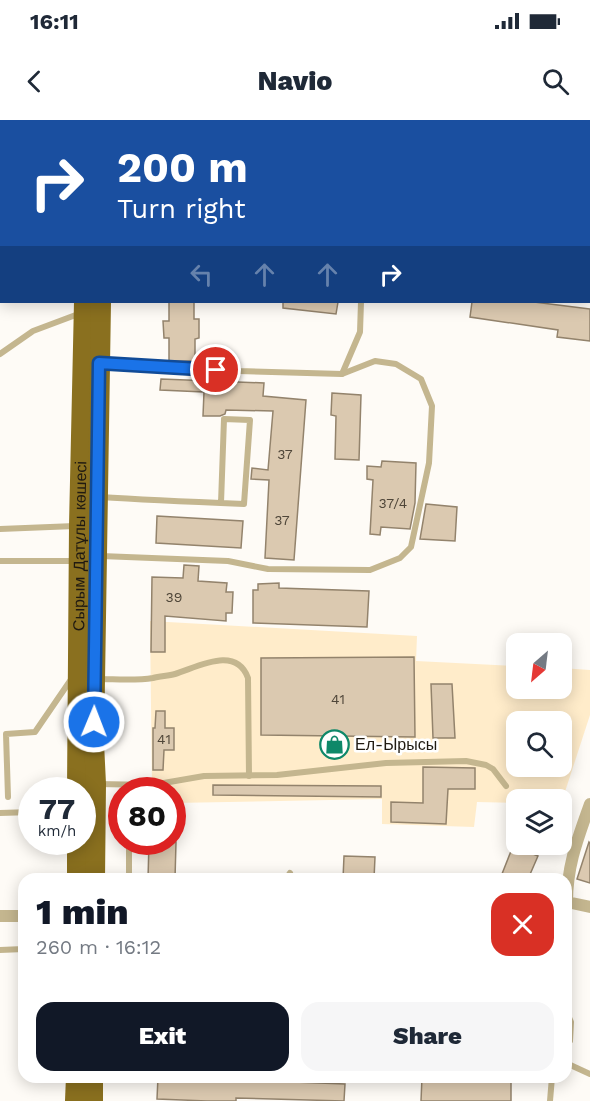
<!DOCTYPE html>
<html lang="en">
<head>
<meta charset="utf-8">
<style>
	:root { --surface:#fff; --page:#f6f6f7; --text:#1f2937; --muted:#747a83; --accent:#111827 }
	body { margin:0; font-family:"Work Sans",sans-serif; background:var(--page); color:var(--text); height:100vh; display:flex; flex-direction:column; font-size:22px; white-space:nowrap }
	* { box-sizing:border-box; margin:0 }
	p { font-size:20px; color:var(--muted) }
	.icon { flex:none; width:33px; height:33px; fill:none; stroke:currentColor; stroke-width:2; stroke-linecap:round; stroke-linejoin:round }
	.map { position:relative; flex:1; overflow:hidden }
	.side { position:absolute; left:18px; top:753px; width:554px; height:210px; display:flex; flex-direction:column; background:var(--surface); border-radius:18px; box-shadow:0 3px 15px #0003 }
	.side>* { flex:none }
	.top-card { position:absolute; left:0px; top:0px; width:591px; height:183px; box-shadow:0 3px 15px #0003; background:#1a4fa0; color:#fff; overflow:hidden }
	.needle { width:39px; rotate:208deg }
	.controls { position:absolute; left:506px; top:513px; display:grid; gap:12px }
	.controls a { display:grid; place-items:center; width:66px; height:66px; border-radius:12px; background:var(--surface); box-shadow:0 3px 15px #0003; font-size:30px }
	.speed { position:absolute; left:18px; top:657px; display:flex; gap:12px; font-size:30px; font-weight:700; text-align:center }
	.speed>* { display:grid; place-content:center; width:78px; height:78px; border-radius:50%; background:var(--surface); box-shadow:0 3px 15px #0003; line-height:1 }
	.speed small { font-size:15px; font-weight:400 }
	.speed .limit { border:9px solid #d22; background:#fff; color:#111 }
	.pin { position:absolute; display:grid; place-items:center; width:51px; height:51px; color:#fff; margin:-26px; border:3px solid #fff; border-radius:50%; box-shadow:0 2px 6px #0007 }
	.me { position:absolute; width:66px; margin:-33px; rotate:1deg; stroke-linejoin:round; filter:drop-shadow(0 0 4px #0008) }
	.turn { display:flex; align-items:center; gap:21px; height:126px; padding:0 18px; font-size:27px }
	.turn .icon { width:78px; height:78px; stroke-width:2.5 }
	.turn b { display:block; font-size:42px; line-height:51px }
	.lanes { display:flex; align-items:center; height:57px; padding:0 18px; background:#0003; justify-content:center; gap:30px; direction:ltr }
	.lanes .off { opacity:.35 }
	.round { display:grid; place-items:center; flex:none; width:63px; height:63px; border-radius:18px; background:var(--page) }
	.overview { display:flex; align-items:center; justify-content:space-between; height:102px; padding:0 18px }
	h1 { font-size:36px; font-weight:800; line-height:45px; color:var(--accent) }
	.cta { display:flex; gap:12px; margin-top:auto; padding:12px 18px }
	.cta a { flex:1; height:69px; border-radius:18px; background:var(--accent); color:#fff; font-size:24px; font-weight:800; line-height:69px; text-align:center }
	.cta a+a { background:var(--page); color:var(--text) }
	.status { display:flex; justify-content:space-between; align-items:center; height:42px; padding:0 30px; background:var(--surface); direction:ltr }
	.status svg { height:16px; fill:currentColor }
	header { display:flex; justify-content:space-between; align-items:center; height:78px; padding:0 18px; background:var(--surface); font-size:27px; font-weight:800 }
	.map>svg:first-child { display:block }
	.built { fill:#ffecca; fill-rule:evenodd }
	.green { fill:#bfeebc }
	.building { fill:#dbc9b0; stroke:#93836c; stroke-width:1.5 }
	.lines { fill:none; stroke-linecap:round; stroke-linejoin:round }
	.service { stroke:#c4b68f; stroke-width:6 }
	.minor { stroke:#c4b68f; stroke-width:12 }
	.secondary { stroke:#a99357; stroke-width:16 }
	.trunk { stroke:#8a701f; stroke-width:20 }
	.route-casing { stroke:#114b97; stroke-width:15 }
	.route { stroke:#1a73e8; stroke-width:10 }
	.labels { text-anchor:middle; stroke-width:5; stroke-linejoin:round; paint-order:stroke }
	.number-label { font-size:14px; fill:#4f4639 }
	.street-label { font-size:16px; fill:#201a11; stroke:#fff }
	.poi-label { font-size:16px; fill:#201a11; stroke:#fff; text-anchor:start }
</style>
</head>
<body>
<div class="status"><b>16:11</b><svg viewBox="0 0 49 12"><path d="M0 12V9h3v3zM5 12V6h3v6zM10 12V3h3v9zM15 12V0h3v12zM26 1h20v11H26zM47 4h2v5h-2z"/></svg></div>
<header><svg class="icon" aria-label="back" viewBox="0 0 24 24"><path d="M15 5l-7 7 7 7"/></svg>Navio<svg class="icon" aria-label="search" viewBox="0 0 24 24"><circle cx="10" cy="10" r="6"/><path d="M15 15l6 6"/></svg></header>
<div class="map">
<svg width="590" height="981" viewBox="0 0 590 981">
	<rect width="100%" height="100%" fill="#fefbf6"/>
	<path class="built" d="M150,501L417,516L416,541L516,546V568H561V548L590,550V595L561,684V680H516V683L477,682L474,707L382,704V679L173,683L172,670H152ZM516,602H561V646H516Z"/>
	<polygon class="green" points="0,38 2,39 1,145 0,145"/>
	<g class="building">
		<polygon points="169,182 194,182 194,199 199,199 199,218 195,219 195,241 169,241 169,218 164,218 163,201 169,201"/>
		<polygon points="283,182 338,182 336,194 283,188"/>
		<polygon points="472,182 534,182 590,189 590,221 557,217 558,210 470,197"/>
		<polygon points="161,259 264,263 263,276 306,280 294,440 265,438 269,360 251,359 252,348 268,350 273,291 226,290 225,294 220,296 203,296 204,272 160,270"/>
		<polygon points="332,273 361,275 359,340 335,339 336,296 331,295"/>
		<polygon points="382,341 416,343 415,383 410,409 381,407 380,415 370,414 373,360 367,359 367,346 381,347"/>
		<polygon points="426,384 457,387 455,421 420,419"/>
		<polygon points="157,396 243,401 241,428 156,423"/>
		<polygon points="184,445 199,446 198,461 227,463 226,472 233,472 232,493 226,493 226,501 165,496 165,532 151,532 152,457 183,458"/>
		<polygon points="279,463 279,468 369,471 367,507 253,503 253,470 258,470 258,464"/>
		<polygon points="414,537 415,617 261,615 261,538"/>
		<polygon points="431,564 452,564 455,618 433,618"/>
		<polygon points="156,591 165,591 165,608 174,608 174,630 164,630 163,650 153,650 153,608 155,608"/>
		<polygon points="423,647 475,648 475,669 448,669 446,704 391,702 391,682 423,683"/>
		<polygon points="213,665 381,666 381,677 213,675"/>
		<polygon points="149,722 176,722 175,759 148,759"/>
		<polygon points="589,722 590,723 590,763 577,759"/>
		<polygon points="513,726 538,736 528,759 500,759"/>
		<polygon points="344,736 375,737 374,759 343,759"/>
		<polygon points="158,957 345,964 344,981 236,978 236,981 207,981 157,979"/>
		<polygon points="422,957 511,957 511,981 421,981"/>
	</g>
	<g class="lines">
		<g class="service">
			<polyline points="481,0 482,2"/>
			<polyline points="401,2 401,0"/>
			<polyline points="0,153 2,153"/>
			<polyline points="0,234 33,211 81,193"/>
			<polyline points="103,243 239,251 342,254 360,212 361,182"/>
			<path d="M100,377C148,380 196,382 244,384L250,300L224,299L221,383"/>
			<polyline points="0,409 75,406"/>
			<polyline points="101,436 228,441 268,449 370,450 400,438 411,427 429,343 432,286 421,259 396,244 375,241 342,254"/>
			<polyline points="0,441 74,441"/>
			<path d="M97,559C115,559 135,561 153,558C160,556 168,556 175,554C198,547 236,525 248,558L249,656"/>
			<polyline points="98,664 152,665 204,656 277,655 386,643 466,641 486,645 493,649 506,666"/>
			<polyline points="8,677 6,614 35,612 72,558"/>
			<polyline points="0,693 32,692"/>
			<polyline points="129,759 129,722"/>
			<polyline points="286,759 290,753"/>
			<polyline points="0,830 24,829"/>
			<polyline points="566,891 571,902 570,921 566,926"/>
			<polyline points="566,943 590,954"/>
			<polyline points="550,981 552,957"/>
		</g>
		<g class="minor">
			<path d="M590,684C578,718 567,745 567,782L590,787"/>
			<polyline points="0,796 24,796"/>
		</g>
		<g class="secondary">
			<polyline points="0,1 16,2"/>
			<polyline points="70,2 73,0"/>
			<polyline points="0,33 2,34"/>
		</g>
		<g class="trunk">
			<polyline points="279,0 295,2"/>
			<polyline points="89,2 89,0"/>
			<polyline points="104,2 104,0"/>
			<path id="s1" d="M77,670L79,406L84,182"/>
			<polyline points="77,759 77,722"/>
			<polyline points="95,759 96,664 94,623 101,182"/>
			<polyline points="75,981 76,957"/>
			<polyline points="93,981 93,957"/>
		</g>
	</g>
	<g class="lines">
		<defs>
			<polyline id="route" points="94,602 99,243 216,250"/>
		</defs>
		<use href="#route" class="route-casing"/>
		<use href="#route" class="route"/>
	</g>
	<defs>
		<symbol id="shop-ring" viewBox="-11 -11 22 22"><circle r="9.5" fill="#fff" stroke="#0e8869" stroke-width="1.5"/><path d="M-5-2.5h2.3a2.7 3.5 0 0 1 5.4 0H5L5.5 6h-11ZM-1.5-2.5h3a1.5 2.3 0 0 0-3 0Z" fill="#0e8869"/></symbol>
	</defs>
	<g fill-rule="evenodd">
		<use href="#shop-ring" x="318" y="608" width="33" height="33"/>
	</g>
	<g class="labels">
		<g class="number-label">
			<text x="285" y="339">37</text>
			<text x="393" y="388">37/4</text>
			<text x="282" y="405">37</text>
			<text x="174" y="482">39</text>
			<text x="338" y="584">41</text>
			<text x="164" y="624">41</text>
		</g>
		<g class="street-label">
			<text dy="6" stroke="none"><textPath href="#s1" startOffset="244">Сырым Датұлы көшесі</textPath></text>
		</g>
		<g class="poi-label">
			<text x="355" y="630">Ел-Ырысы</text>
		</g>
	</g>
</svg>
<div class="controls">
<a><svg class="needle" viewBox="-14 -14 28 28"><path d="M0-13l5 13h-10z" fill="#e53935"/><path d="M0 13l5-13h-10z" fill="#747a83"/></svg></a>
<a><svg class="icon" aria-label="search" viewBox="0 0 24 24"><circle cx="10" cy="10" r="6"/><path d="M15 15l6 6"/></svg></a>
<a><svg class="icon" aria-label="layers" viewBox="0 0 24 24"><path d="M12 4l9 5-9 5-9-5zM3 14l9 5 9-5"/></svg></a>
</div>
<div class="speed"><div>77<small>km/h</small></div><div class="limit">80</div></div>
<div class="pin" style="left:216px;top:250px;background:#d93025"><svg class="icon" aria-label="arrive" viewBox="0 0 24 24"><path d="M6 21V4h12l-3 4 3 4H6"/></svg></div>
<svg class="me" style="left:94px;top:602px" viewBox="-20 -20 40 40"><circle r="17" fill="#1a73e8" stroke="#fff" stroke-width="3"/><path d="M0-11L8 9 0 5-8 9z" fill="#fff"/></svg>
<div class="top-card">
<div class="turn"><svg class="icon" aria-label="right" viewBox="0 0 24 24"><path d="M7 20v-9h11M14 6l5 5-5 5"/></svg><div><b>200 m</b>Turn right</div></div>
<div class="lanes"><svg class="icon off" aria-label="left" viewBox="0 0 24 24"><path d="M17 20v-9H6M10 6l-5 5 5 5"/></svg><svg class="icon off" aria-label="ahead" viewBox="0 0 24 24"><path d="M12 20V5M6 11l6-6 6 6"/></svg><svg class="icon off" aria-label="ahead" viewBox="0 0 24 24"><path d="M12 20V5M6 11l6-6 6 6"/></svg><svg class="icon" aria-label="right" viewBox="0 0 24 24"><path d="M7 20v-9h11M14 6l5 5-5 5"/></svg></div>
</div>
<section class="side">
<div class="overview"><div><h1>1 min</h1><p>260 m · 16:12</p></div><a class="round" style="background:#d93025;color:#fff"><svg class="icon" aria-label="close" viewBox="0 0 24 24"><path d="M6 6l12 12M18 6L6 18"/></svg></a></div>
<div class="cta"><a>Exit</a><a>Share</a></div>
</section>
</div>
</body>
</html>
